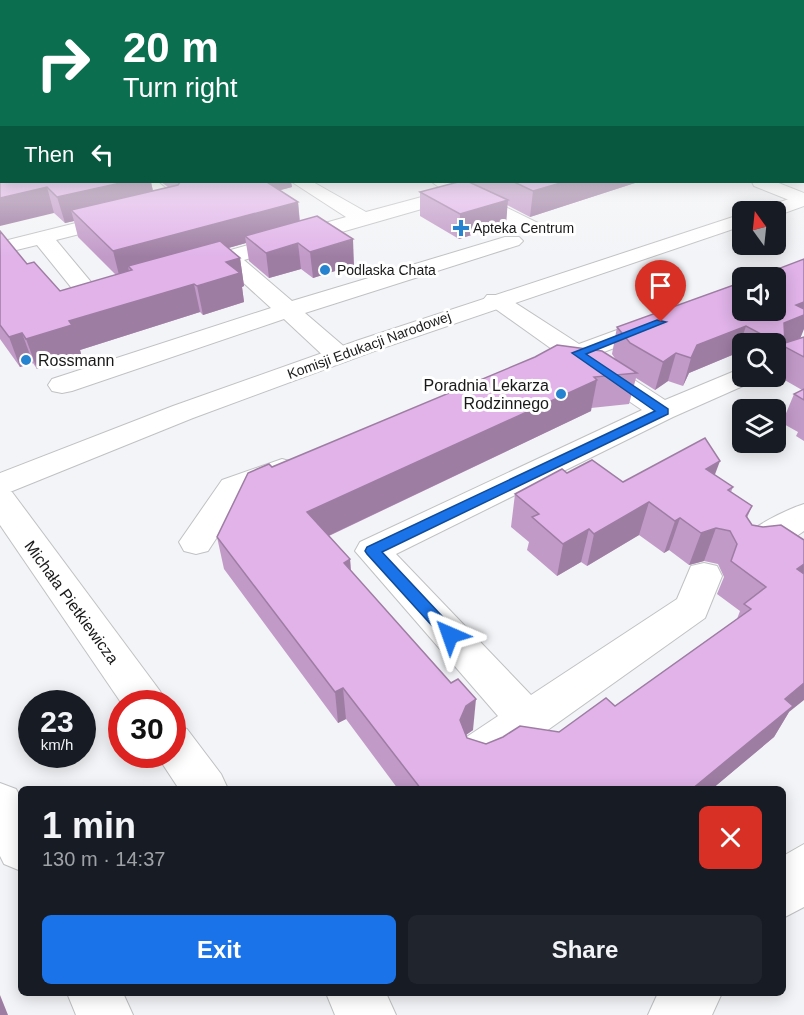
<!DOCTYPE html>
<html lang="en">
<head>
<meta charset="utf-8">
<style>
	:root { --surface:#171b24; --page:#20242c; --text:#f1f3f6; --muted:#9ea1a6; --accent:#1a73e8 }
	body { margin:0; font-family:Arial,sans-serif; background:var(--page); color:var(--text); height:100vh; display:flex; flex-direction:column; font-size:22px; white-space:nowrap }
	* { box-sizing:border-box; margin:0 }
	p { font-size:20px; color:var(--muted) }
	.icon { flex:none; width:33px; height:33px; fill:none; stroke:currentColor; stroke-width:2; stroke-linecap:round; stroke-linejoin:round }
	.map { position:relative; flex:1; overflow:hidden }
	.sheet { position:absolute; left:18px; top:786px; width:768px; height:210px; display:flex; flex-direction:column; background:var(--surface); border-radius:9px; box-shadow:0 3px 15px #0003 }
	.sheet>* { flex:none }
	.guide { position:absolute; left:0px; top:0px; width:804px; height:183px; box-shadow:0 3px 15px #0003; background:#0b6e4f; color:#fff; overflow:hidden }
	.needle { width:39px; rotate:345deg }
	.buttons { position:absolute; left:732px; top:201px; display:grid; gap:12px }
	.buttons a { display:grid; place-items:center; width:54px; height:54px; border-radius:9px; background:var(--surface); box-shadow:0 3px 15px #0003; font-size:30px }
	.speed { position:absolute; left:18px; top:690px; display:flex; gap:12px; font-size:30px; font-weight:700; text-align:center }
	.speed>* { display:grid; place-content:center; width:78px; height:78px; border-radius:50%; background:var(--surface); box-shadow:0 3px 15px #0003; line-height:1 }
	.speed small { font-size:15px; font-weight:400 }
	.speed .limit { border:9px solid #d22; background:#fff; color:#111 }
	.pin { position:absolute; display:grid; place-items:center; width:51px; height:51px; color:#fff; margin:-62px -26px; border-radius:50% 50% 50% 0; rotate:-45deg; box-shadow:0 0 6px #0007 }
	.pin .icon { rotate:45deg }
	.me { position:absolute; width:66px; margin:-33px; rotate:317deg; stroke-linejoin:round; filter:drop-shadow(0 0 4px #0008) }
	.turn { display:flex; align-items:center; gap:21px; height:126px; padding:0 24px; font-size:27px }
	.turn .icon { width:78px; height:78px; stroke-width:2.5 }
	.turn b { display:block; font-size:42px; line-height:51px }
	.then { display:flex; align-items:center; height:57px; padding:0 24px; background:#0003; gap:12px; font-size:22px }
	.round { display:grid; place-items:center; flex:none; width:63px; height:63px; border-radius:9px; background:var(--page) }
	.headline { display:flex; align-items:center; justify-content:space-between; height:102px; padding:0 24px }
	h1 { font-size:36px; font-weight:800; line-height:45px }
	.cta { display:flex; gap:12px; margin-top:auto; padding:12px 24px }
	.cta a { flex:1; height:69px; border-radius:9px; background:var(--accent); color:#fff; font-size:24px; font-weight:800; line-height:69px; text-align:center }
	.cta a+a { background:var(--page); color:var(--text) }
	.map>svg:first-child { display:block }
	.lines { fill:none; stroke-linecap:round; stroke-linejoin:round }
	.lane-casing { stroke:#c0c1c3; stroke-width:2 }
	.street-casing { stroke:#c0c1c3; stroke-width:2 }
	.secondary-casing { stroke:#c0c1c3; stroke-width:2 }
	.lane { fill:#fff; fill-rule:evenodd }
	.street { fill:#fff; fill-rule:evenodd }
	.secondary { fill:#fff; fill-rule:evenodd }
	.wall { fill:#c29ac8 }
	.shaded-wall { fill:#9e7da3 }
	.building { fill:#e1b3e9; stroke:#9e7da3; stroke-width:1.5 }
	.route { fill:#1a73e8; stroke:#114b97; stroke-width:1.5 }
	.poi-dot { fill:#2683cf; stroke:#fff; stroke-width:2 }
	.labels { text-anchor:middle; stroke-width:6; stroke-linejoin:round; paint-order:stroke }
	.far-poi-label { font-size:14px; fill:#19191a; stroke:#fff; text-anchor:start }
	.far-street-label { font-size:14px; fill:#19191a; stroke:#fff }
	.poi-label { font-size:16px; fill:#19191a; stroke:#fff; text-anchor:start }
	.street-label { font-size:16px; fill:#19191a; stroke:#fff }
</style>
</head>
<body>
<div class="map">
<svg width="804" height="1015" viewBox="0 0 804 1015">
	<rect width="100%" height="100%" fill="#f3f4f7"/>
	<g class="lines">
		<defs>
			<rect id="lane" x="802" y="152" width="2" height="6"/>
			<g id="street">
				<polygon points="138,182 158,182 185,204 182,208 56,240 96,288 120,282 128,284 132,289 128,294 91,304 83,302 37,245 0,254 0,242 160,202"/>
				<polygon points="292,182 313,182 366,212 444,191 432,182 454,182 538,223 541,227 538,231 524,231 460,198 244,260 292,301 505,237 519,237 523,241 519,245 305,313 347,349 351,355 347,361 338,363 329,361 284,319 72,391 62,393 52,391 48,385 52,379 271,308 225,266 193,275 185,273 182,268 185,263 346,217"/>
				<polygon points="752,182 776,182 804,193 804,206 754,186"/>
				<polygon points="742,284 742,299 596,355 665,400 742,368 742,376 755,376 752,382 673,417 396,554 531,695 677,599 691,566 704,563 717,566 722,576 705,618 497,766 481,772 465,766 459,752 465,738 498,716 355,551 360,542 642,410 574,364 562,367 553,365 549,359 556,352 483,300 487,295 503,295 579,344"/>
				<polygon points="282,459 293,462 298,469 293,476 244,496 208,551 196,554 184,551 179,542 222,480"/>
				<polygon points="0,489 12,492 160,691 166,704 122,704 0,525"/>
				<path d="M804,504V531C784,544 764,563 740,556L735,547C744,530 785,510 804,504Z"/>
				<polygon points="172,724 187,729 221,774 228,789 179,789 156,754 172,754"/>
				<polygon points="0,783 16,789 21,798 21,871 4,864 0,856"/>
				<polygon points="804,844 804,907 783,918 783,856"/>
				<polygon points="67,993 123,993 133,1015 76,1015"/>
				<polygon points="326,993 386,993 396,1015 335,1015"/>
				<polygon points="658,993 722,993 712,1015 648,1015"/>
			</g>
			<g id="secondary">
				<polygon points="804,194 804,206 776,216 776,212 759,212 762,208"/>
				<polygon points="742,214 742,226 377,350 193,418 0,496 0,473 173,406 359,340"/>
			</g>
		</defs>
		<use href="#lane" class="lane-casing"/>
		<use href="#street" class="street-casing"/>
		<use href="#secondary" class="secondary-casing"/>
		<use href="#lane" class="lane"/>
		<use href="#street" class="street"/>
		<use href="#secondary" class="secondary"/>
	</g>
	<g class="wall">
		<polygon points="2,182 151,182 153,191 168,187 161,182 291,182 292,187 280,190 298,202 300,221 354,265 313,278 301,269 269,278 249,261 246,243 228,248 240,258 244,286 242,287 244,302 203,315 200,312 80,350 81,354 37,369 33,363 20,367 0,339 0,231 27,264 60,291 116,275 78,237 74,221 65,223 54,213"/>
		<polygon points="458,182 638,182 530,217 507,205 506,224 459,239 420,216 420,192"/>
		<polygon points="742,282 800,338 804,337 804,441 796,436 798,432 782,423 794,394 802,390 776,375 776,344 742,344 742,356 737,353 689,373 683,386 668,381 655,390 636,378 629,404 591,408 591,411 329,536 350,559 351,571 473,730 466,735 467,738 486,744 559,732 615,706 737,619 740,611 717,594 724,577 718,564 704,561 689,565 669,550 664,553 639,535 587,566 581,562 557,576 527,550 529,542 511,527 515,494 567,473 623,482 715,475 733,487 731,492 752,506 747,518 752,525 763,527 789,712 774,737 712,789 398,789 346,719 338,723 224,569 217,537 272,467 616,360 612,354 617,327"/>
	</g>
	<g class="shaded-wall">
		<polygon points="804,117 804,138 802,138 802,118"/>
		<polygon points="125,182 151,182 155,201 71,210 74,221 65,223 57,197"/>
		<polygon points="253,182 291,182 292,187 255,197"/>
		<polygon points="564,182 638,182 530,217 533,191"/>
		<polygon points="47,187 54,213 0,226 0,198"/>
		<polygon points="508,200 506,224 459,239 460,214"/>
		<polygon points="298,202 300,228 245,236 246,243 133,275 132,270 128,266 130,276 120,279 113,251"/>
		<polygon points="353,239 354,265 313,278 310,252"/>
		<polygon points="298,243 301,269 269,278 266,253"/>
		<polygon points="240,258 244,286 242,287 244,302 203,315 197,286 226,262"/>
		<polygon points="194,284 200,312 80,350 81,354 37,369 26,339 69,321"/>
		<polygon points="804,302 804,329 800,339 783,346 784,323 796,305"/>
		<polygon points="746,326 737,353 689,373 683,386 691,358 697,345"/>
		<polygon points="22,333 33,363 20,367 9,337"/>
		<polygon points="676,353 668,381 655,390 663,362"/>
		<polygon points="597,380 591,411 311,544 307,512"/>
		<polygon points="720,461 708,493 706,469"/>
		<polygon points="649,502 639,535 587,566 594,534"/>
		<polygon points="680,518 669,550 664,553 675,521"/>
		<polygon points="716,528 704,561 689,565 701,533"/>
		<polygon points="589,529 581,562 557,576 563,544"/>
		<polygon points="350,559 352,591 344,563"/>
		<polygon points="804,564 804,584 797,569"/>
		<polygon points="804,683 804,700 789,712 774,737 712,789 692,789 785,699"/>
		<polygon points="343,688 346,719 338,723 335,692"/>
		<polygon points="476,699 473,730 463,737 460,720 466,706"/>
		<polygon points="0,995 8,1015 0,1015"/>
	</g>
	<g class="building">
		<polygon points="0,115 2,115 2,182 125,182 57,197 47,187 0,198"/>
		<polygon points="180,182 267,182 298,202 113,251 71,210 178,185"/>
		<polygon points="458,182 469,182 508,200 460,214 420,192"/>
		<polygon points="514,182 564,182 533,191"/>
		<polygon points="317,216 353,239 310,252 298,243 266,253 245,236"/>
		<polygon points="0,231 27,264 34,262 60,291 132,270 128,266 220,241 240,258 226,262 240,273 197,286 194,284 69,321 72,325 26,339 22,333 9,337 0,325"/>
		<polygon points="804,259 804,302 796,305 804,309 804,315 784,323 785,343 804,337 804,357 746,326 697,345 691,358 676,353 663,362 630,343 617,327 742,282 742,310 776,310 776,278 754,278"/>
		<polygon points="557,345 602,351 637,373 594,377 597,380 307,512 350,559 344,563 451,683 458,679 476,699 466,706 460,720 467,738 486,744 503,737 520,726 559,732 606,698 615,706 751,609 744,604 766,587 731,561 737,544 730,531 716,528 701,533 680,518 675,521 649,502 594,534 589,529 563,544 532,517 539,514 515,494 562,469 567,473 592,460 623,482 705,438 720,461 706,469 733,487 728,490 752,506 746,516 752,525 763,527 781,525 804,540 804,564 797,569 804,574 804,683 785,699 793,706 692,789 421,789 343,688 335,692 217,537 248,473 269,464 272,467 535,357"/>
		<polygon points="804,389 804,400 794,394"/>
	</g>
	<linearGradient id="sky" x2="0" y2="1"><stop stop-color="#6fb4db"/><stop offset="0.45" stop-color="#fafafb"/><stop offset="1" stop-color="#fafafb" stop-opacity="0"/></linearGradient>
	<rect width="804" height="257" fill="url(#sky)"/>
	<polygon class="route" points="657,320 666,322 586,354 668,409 668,414 382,552 455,630 458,635 455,639 444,639 367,554 365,551 367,547 655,411 572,353"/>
	<g class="poi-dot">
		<path d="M458 219h6v6h6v6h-6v6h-6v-6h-6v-6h6z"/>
		<circle cx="325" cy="270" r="6"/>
		<circle cx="26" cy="360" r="6"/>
		<circle cx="561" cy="394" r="6"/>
	</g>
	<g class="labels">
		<g class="far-poi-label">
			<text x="473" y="233">Apteka Centrum</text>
			<text x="337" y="275">Podlaska Chata</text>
		</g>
		<g class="far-street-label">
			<text transform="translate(369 345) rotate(-20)" y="5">Komisji Edukacji Narodowej</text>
		</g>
		<g class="poi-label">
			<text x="38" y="366">Rossmann</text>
			<text x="549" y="391" text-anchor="end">Poradnia Lekarza<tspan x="549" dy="18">Rodzinnego</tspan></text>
		</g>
		<g class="street-label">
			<text transform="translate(72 602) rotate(54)" y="6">Michała Pietkiewicza</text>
		</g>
	</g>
</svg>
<div class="buttons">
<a><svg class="needle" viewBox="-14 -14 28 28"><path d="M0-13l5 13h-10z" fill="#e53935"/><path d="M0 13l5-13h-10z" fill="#9ea1a6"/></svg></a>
<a><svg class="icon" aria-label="sound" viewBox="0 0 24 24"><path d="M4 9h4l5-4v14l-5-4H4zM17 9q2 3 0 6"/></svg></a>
<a><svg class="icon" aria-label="search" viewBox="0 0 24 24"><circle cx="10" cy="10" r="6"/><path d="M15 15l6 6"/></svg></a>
<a><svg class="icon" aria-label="layers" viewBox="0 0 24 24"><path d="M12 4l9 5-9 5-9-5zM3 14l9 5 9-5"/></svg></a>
</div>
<div class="speed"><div>23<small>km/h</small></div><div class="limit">30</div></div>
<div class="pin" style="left:661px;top:322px;background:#d93025"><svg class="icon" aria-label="arrive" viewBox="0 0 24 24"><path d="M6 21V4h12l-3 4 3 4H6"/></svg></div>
<svg class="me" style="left:450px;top:635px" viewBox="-20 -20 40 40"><path d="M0-17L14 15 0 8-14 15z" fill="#1a73e8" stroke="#fff" stroke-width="4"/></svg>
<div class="guide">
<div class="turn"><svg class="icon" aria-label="right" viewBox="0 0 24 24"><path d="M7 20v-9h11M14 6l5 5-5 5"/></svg><div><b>20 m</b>Turn right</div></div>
<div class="then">Then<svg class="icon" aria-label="left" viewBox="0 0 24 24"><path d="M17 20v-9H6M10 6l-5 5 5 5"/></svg></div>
</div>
<section class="sheet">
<div class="headline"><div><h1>1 min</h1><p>130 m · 14:37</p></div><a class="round" style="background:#d93025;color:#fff"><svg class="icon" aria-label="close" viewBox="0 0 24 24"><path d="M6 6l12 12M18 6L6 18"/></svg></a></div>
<div class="cta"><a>Exit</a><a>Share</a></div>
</section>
</div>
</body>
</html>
